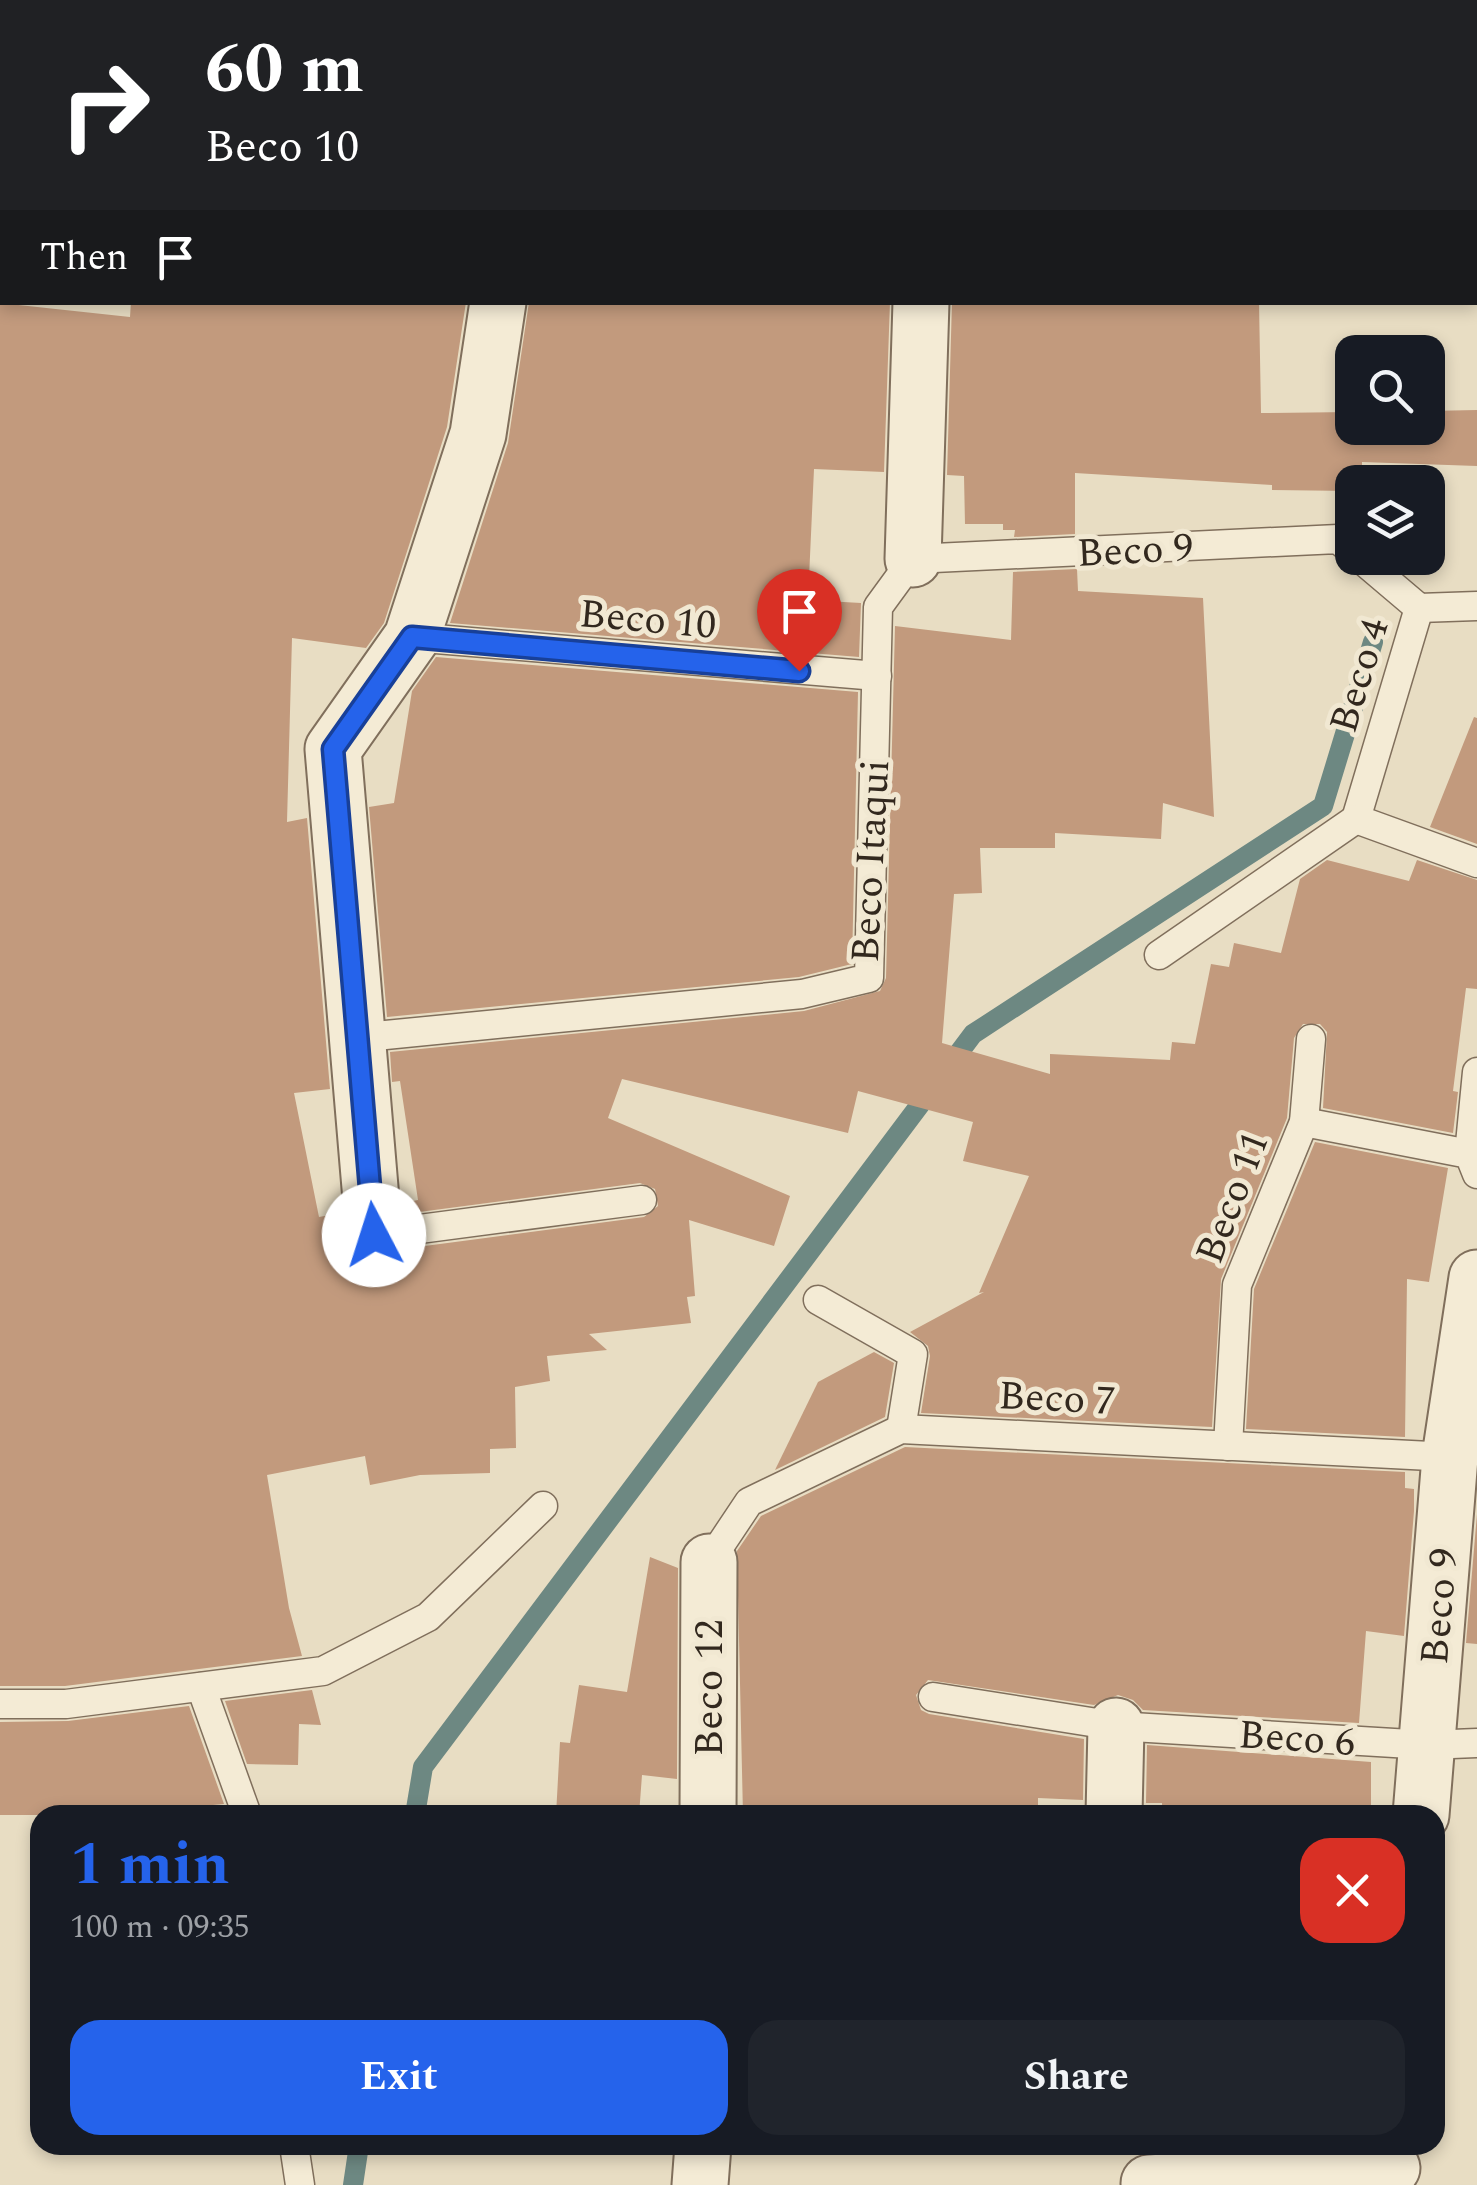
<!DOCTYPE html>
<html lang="en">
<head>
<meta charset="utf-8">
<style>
	:root { --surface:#171b24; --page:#20242c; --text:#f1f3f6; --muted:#9ea1a6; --accent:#2563eb }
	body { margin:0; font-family:Spectral,serif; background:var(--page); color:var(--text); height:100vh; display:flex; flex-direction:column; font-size:38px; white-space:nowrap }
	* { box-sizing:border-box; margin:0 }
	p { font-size:32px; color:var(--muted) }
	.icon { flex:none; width:55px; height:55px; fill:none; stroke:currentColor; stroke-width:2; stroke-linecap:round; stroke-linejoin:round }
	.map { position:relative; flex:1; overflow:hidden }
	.sheet { position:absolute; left:30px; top:1805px; width:1415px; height:350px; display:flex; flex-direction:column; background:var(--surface); border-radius:30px; box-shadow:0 5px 15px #0003 }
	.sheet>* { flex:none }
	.guide { position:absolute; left:0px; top:0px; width:1478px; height:305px; box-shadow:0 5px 15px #0003; background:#202124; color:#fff; overflow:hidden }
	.tools { position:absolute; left:1335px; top:335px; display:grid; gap:20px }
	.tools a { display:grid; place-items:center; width:110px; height:110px; border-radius:20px; background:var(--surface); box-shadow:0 5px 15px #0003; font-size:50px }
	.pin { position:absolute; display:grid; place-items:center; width:85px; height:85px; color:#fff; margin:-102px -42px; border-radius:50% 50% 50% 0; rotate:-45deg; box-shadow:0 0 10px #0007 }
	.pin .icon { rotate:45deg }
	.me { position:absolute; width:110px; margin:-55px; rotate:355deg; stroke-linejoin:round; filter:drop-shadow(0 0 8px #0008) }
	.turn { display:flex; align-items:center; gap:35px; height:210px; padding:0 40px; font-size:45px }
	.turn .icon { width:130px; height:130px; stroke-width:2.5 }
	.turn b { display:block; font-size:70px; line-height:85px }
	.then { display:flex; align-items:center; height:95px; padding:0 40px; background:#0003; gap:20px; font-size:38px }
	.round { display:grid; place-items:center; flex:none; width:105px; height:105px; border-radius:30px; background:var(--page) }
	.head { display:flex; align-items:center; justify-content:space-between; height:170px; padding:0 40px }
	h1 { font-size:60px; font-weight:700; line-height:75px; color:var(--accent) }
	.primary-button { display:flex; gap:20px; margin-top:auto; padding:20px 40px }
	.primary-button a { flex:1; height:115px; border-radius:30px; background:var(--accent); color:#fff; font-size:40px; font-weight:700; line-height:115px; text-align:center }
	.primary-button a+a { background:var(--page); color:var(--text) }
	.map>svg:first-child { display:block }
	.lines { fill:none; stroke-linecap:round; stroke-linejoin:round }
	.stream { stroke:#6d8882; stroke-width:20 }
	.building { fill:#c29a7d }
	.service-casing { stroke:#806f5c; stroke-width:31 }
	.minor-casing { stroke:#806f5c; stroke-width:59 }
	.tertiary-casing { stroke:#806f5c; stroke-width:59 }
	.service { stroke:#f4ebd5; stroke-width:28 }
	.minor { stroke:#f4ebd5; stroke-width:55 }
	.tertiary { stroke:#f4ebd5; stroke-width:55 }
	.route-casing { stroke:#184099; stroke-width:25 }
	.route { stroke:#2563eb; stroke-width:18 }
	.labels { text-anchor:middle; stroke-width:10; stroke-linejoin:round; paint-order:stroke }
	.street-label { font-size:40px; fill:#32281e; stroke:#f1e8d2 }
</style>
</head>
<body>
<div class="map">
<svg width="1477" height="2185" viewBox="0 0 1477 2185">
	<rect width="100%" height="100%" fill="#e8ddc3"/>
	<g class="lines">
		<g class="stream">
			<polyline points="415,1815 423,1767 973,1034 1323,806 1373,642"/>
			<polyline points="353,2185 359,2145"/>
		</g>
	</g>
	<g class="building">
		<polygon points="131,302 466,302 447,427 384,623 366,648 292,638 287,822 307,818 330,1089 294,1093 319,1217 341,1213 348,1252 360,1263 378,1266 393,1260 402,1249 644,1217 658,1206 655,1189 640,1183 404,1214 403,1203 418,1200 400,1081 392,1082 390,1052 804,1011 880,991 886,978 895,626 1011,640 1013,572 1077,569 1078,591 1203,598 1214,817 1163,803 1161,839 1055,833 1055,848 980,848 982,893 954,894 942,1043 1050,1074 1050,1054 1170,1060 1172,1042 1195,1044 1211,964 1229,967 1234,943 1281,953 1300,879 1327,860 1409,881 1417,860 1477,880 1477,989 1466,988 1453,1091 1458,1092 1453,1133 1323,1108 1327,1032 1320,1024 1303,1024 1294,1038 1287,1118 1221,1279 1212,1427 921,1413 930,1356 928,1346 910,1332 984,1292 979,1293 1029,1176 963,1161 973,1122 858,1091 848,1133 622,1079 608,1118 790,1196 774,1246 689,1220 695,1296 687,1297 691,1323 589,1334 607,1350 547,1356 550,1381 515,1387 516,1448 490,1449 490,1473 420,1475 370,1485 365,1456 267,1475 289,1608 302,1656 65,1686 0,1686 0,303 130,317"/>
		<polygon points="529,302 890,302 884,472 814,469 808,600 861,603 859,657 450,623 508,443"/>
		<polygon points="952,302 1259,302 1261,413 1352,412 1352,428 1428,428 1428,411 1477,410 1477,466 1362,462 1362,479 1353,479 1352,491 1272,490 1272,485 1075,473 1075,534 1014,537 1015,530 1003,530 1003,524 965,524 964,476 947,475"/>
		<polygon points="436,657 858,692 852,964 799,977 387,1017 369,807 394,803 412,691"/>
		<polygon points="1474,717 1477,718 1477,844 1430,827"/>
		<polygon points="1315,1142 1448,1168 1429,1282 1407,1279 1405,1437 1246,1429 1254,1289"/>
		<polygon points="874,1352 894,1363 885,1417 775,1470 818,1382"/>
		<polygon points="905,1447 1405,1472 1405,1488 1414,1489 1414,1511 1404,1636 1366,1631 1359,1723 1143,1710 1133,1700 1118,1695 1094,1705 928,1680 916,1695 921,1710 929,1714 1084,1739 1083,1800 1038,1798 1038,1815 743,1815 737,1551 761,1516"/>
		<polygon points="1477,1514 1477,1644 1466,1643"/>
		<polygon points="650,1557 678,1568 677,1779 642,1775 639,1815 556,1815 560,1742 570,1743 579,1685 627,1692"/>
		<polygon points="312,1690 321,1725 299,1724 298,1765 247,1764 225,1701"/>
		<polygon points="189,1706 224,1804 202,1806 203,1815 0,1815 0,1722 68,1721"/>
		<polygon points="1147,1745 1371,1762 1371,1815 1162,1815 1162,1803 1146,1803"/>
	</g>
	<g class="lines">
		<defs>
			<g id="service">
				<polyline points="1360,558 1419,608"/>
				<polyline points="1419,608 1477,606"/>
				<polyline points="412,637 877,676"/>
				<polyline points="1356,819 1419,608"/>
				<polyline points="1356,819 1477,863"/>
				<polyline points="1159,955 1356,819"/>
				<polyline points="355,1038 802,994 869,978 878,607 913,559 1338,539 1352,551"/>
				<polyline points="1304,1122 1469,1154 1477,1174"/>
				<polyline points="1469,1154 1477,1072"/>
				<polyline points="374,1235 642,1200"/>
				<polyline points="818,1300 913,1354 901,1429"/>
				<polyline points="1228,1446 1237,1285 1304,1122 1311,1039"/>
				<polyline points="709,1562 749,1502 901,1429 1450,1457"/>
				<polyline points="201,1687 247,1815"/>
				<polyline points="933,1697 1116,1726 1427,1745 1477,1743"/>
				<polyline points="0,1704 66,1704 323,1671 428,1617 543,1506"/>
				<polyline points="294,2145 300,2185"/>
			</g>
			<g id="minor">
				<polyline points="1169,0 1169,2"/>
				<polyline points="476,2 476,0"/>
				<polyline points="913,559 921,302"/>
				<polyline points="374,1235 333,749 412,637 478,434 498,302"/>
				<polyline points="708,1815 709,1562"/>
				<polyline points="1114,1815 1116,1726"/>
				<polyline points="1421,1815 1450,1457 1477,1278"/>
				<polyline points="1149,2183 1392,2168"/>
				<polyline points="700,2185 703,2145"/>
			</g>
			<g id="tertiary">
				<polyline points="0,111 2,111"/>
				<polyline points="1475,123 1477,123"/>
			</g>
		</defs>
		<use href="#service" class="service-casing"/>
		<use href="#minor" class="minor-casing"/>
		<use href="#tertiary" class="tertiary-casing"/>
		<use href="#service" class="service"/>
		<use href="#minor" class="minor"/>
		<use href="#tertiary" class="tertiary"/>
	</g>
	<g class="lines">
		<defs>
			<polyline id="route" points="374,1235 333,749 412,637 799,671"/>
		</defs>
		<use href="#route" class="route-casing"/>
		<use href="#route" class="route"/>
	</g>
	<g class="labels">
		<g class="street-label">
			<text transform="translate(1135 549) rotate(-3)" y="14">Beco 9</text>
			<text transform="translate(648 618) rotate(5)" y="14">Beco 10</text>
			<text transform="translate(1358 675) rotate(-73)" y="14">Beco 4</text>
			<text transform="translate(869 861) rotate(-87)" y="14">Beco Itaqui</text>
			<text transform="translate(1231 1197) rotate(-69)" y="14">Beco 11</text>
			<text transform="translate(1057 1397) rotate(3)" y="14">Beco 7</text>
			<text transform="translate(1438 1606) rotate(-85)" y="14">Beco 9</text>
			<text transform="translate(708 1688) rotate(-90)" y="14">Beco 12</text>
			<text transform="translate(1297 1737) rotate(4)" y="14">Beco 6</text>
		</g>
	</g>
</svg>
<div class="tools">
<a><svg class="icon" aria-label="search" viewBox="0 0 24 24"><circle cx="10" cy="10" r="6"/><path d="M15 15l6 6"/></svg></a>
<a><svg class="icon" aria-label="layers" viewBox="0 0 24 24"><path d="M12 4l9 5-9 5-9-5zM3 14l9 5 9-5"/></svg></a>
</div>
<div class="pin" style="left:799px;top:671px;background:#d93025"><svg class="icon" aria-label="arrive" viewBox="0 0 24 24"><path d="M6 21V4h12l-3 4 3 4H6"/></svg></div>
<svg class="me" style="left:374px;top:1235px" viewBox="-20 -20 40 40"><circle r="19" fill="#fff"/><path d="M0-13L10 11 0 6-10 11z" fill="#2563eb"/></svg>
<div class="guide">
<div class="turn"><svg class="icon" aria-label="right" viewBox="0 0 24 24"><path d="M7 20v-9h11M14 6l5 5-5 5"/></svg><div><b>60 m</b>Beco 10</div></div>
<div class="then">Then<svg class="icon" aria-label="arrive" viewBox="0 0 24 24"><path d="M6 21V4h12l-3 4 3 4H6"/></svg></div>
</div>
<section class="sheet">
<div class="head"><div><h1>1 min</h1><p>100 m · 09:35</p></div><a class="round" style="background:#d93025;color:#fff"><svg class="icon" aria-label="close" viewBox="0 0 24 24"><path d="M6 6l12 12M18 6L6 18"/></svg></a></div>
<div class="primary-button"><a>Exit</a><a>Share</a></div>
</section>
</div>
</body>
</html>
